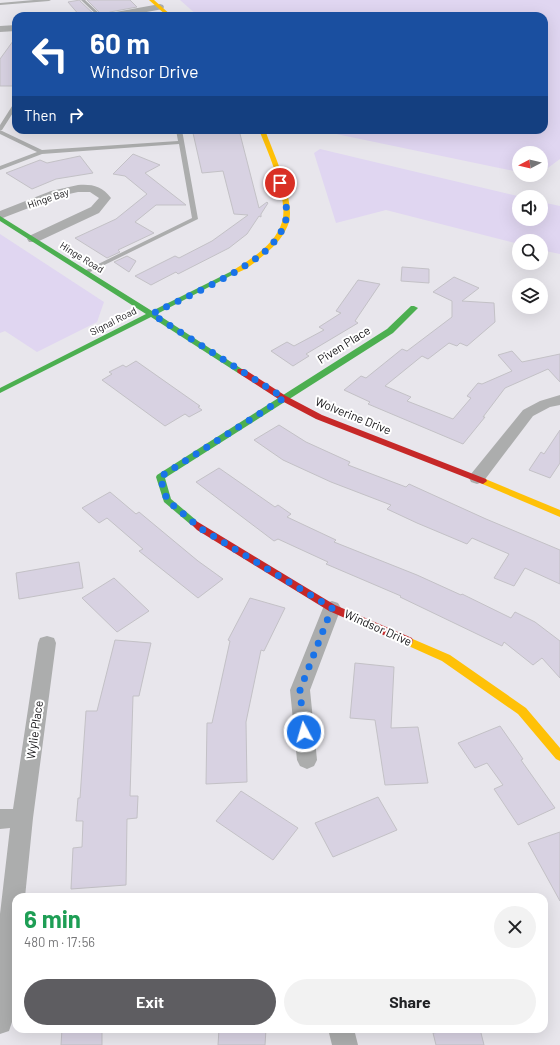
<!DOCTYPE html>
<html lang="en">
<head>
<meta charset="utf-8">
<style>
	:root { --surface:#fff; --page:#f2f2f2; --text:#202124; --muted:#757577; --accent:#5e5d61 }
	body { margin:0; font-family:Barlow,sans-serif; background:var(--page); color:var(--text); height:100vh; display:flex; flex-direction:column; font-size:15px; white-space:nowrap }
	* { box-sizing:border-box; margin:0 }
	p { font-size:13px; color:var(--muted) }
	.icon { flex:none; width:22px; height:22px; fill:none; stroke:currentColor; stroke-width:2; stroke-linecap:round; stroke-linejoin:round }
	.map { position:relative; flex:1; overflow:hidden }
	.panel { position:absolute; left:12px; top:893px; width:536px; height:140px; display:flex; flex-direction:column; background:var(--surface); border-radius:12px; box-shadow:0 4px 16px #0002 }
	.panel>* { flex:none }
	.banner { position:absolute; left:12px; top:12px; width:536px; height:122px; border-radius:12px; box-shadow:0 4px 16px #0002; background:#1a4fa0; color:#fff; overflow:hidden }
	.needle { width:26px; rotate:263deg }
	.fabs { position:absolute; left:512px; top:146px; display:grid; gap:8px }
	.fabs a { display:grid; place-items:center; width:36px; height:36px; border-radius:50%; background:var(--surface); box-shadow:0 4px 16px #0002; font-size:20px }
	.pin { position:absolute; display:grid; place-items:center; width:34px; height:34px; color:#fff; margin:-17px; border:2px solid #fff; border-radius:50%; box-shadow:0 1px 4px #0007 }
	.me { position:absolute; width:44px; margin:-22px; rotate:354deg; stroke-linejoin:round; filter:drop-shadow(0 0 3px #0008) }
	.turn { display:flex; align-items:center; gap:14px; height:84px; padding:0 12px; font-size:18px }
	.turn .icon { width:52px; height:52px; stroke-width:2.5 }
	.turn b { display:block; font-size:28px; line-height:34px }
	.then { display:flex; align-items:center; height:38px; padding:0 12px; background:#0003; gap:8px; font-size:15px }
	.round { display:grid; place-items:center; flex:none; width:42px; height:42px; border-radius:21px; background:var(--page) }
	.headline { display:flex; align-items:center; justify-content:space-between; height:68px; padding:0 12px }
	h1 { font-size:24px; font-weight:700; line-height:30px; color:#1e9e55 }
	.action { display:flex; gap:8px; margin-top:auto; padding:8px 12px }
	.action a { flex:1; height:46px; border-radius:24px; background:var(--accent); color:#fff; font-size:16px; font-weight:700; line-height:46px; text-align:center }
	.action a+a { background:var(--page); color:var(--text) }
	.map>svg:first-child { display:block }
	.green { fill:#e0d6f1 }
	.building { fill:#d8d2e2; stroke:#c3c1c6 }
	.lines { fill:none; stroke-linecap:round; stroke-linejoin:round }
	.lane { fill:#acadad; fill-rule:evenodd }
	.street { fill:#acadad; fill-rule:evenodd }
	.fast { fill:#4caf50; fill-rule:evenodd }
	.slow { fill:#ffc107; fill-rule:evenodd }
	.jam { fill:#c62828; fill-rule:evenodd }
	.route { stroke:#1a73e8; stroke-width:7; stroke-dasharray:0 12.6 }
	.labels { text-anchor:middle; stroke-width:4; stroke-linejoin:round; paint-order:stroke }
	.far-street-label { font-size:10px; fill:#141316; stroke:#fff }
	.street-label { font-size:12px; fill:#141316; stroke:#fff }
</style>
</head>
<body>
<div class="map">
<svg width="560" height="1045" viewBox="0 0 560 1045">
	<rect width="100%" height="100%" fill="#e8e6ec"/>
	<g class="green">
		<polygon points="180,0 560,0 560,159 541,173 541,153 519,153 519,172 317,130 544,130 544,16 198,16"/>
		<polygon points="320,149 522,197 519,197 519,219 541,219 541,202 560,206 560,254 541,250 541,241 519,241 519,244 386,210 336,223 314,153"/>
		<polygon points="0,234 104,302 97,322 37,352 5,331 0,333"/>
	</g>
	<g class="building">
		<polygon points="80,0 80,1 96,16 80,16 68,2"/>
		<polygon points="87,0 130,0 137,7 110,12 103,16"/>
		<polygon points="16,37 16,86 0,86 0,59"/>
		<polygon points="213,130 239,130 259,208 267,202 268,203 261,214 261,217 259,216 247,234 229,248 178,274 176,272 151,285 135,276 175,256 179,258 212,241 248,215 234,214 223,171 202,173 193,133 213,132"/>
		<polygon points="133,154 160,165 145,173 186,205 156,205 135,222 154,233 118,250 120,252 107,258 75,238 116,219 147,194 125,176 113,174"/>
		<polygon points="80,156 93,173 56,179 32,189 6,173 40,160 47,163"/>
		<polygon points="127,256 136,261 129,272 114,262"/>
		<polygon points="402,267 429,269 429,283 401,281"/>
		<polygon points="454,277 479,288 462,301 494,303 495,322 467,346 460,343 457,346 449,343 428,359 422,356 385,386 411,397 407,401 453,419 471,398 467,396 478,383 482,384 512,371 498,355 512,351 522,362 560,354 560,382 548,369 505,388 483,417 485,417 463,444 368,404 370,402 344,390 361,376 366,378 402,349 407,351 452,317 452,301 433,292"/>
		<polygon points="358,280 380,284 355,321 358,323 306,354 309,356 293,366 271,351 287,342 294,346 324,330 319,327 341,313 336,311"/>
		<polygon points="136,361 200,406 198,407 202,410 189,417 185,414 165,426 102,380 112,374 109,372 123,365 126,367"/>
		<polygon points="279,425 306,442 350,462 348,465 406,487 409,484 486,519 560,550 560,584 525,568 514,586 494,578 509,554 472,538 467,544 417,523 387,509 391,505 331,482 283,460 254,440"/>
		<polygon points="560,430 560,463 550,478 529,470 541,452 544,454"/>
		<polygon points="219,468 275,507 278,505 291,514 287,517 336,540 334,542 417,575 461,595 462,594 511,618 515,612 535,622 560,641 560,678 542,658 533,665 504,642 502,646 400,597 401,596 326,564 328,562 278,539 274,541 196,482"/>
		<polygon points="110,492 136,514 139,512 198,561 223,579 198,598 139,551 143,549 107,518 99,523 82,508"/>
		<polygon points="79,562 83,588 19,599 16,573"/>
		<polygon points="114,578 149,611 117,632 82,598"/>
		<polygon points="250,598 285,608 264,651 261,650 246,722 247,782 206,784 207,723 212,723 230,641 228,640"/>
		<polygon points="115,640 151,643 139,696 133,696 130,796 138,796 137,818 127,819 126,885 71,889 73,848 82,847 83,821 76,821 78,798 80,798 86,711 97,711"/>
		<polygon points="355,663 394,667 391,728 418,727 428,783 385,785 375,720 350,718"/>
		<polygon points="500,726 523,759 521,760 555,808 518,825 494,789 503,785 487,763 475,768 458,743"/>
		<polygon points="241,791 298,828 273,860 216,821"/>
		<polygon points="378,797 397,830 333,857 315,823"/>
		<polygon points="560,832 560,901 528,843"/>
		<polygon points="62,1029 102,1029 102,1045 61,1045"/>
		<polygon points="219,1029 266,1029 265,1045 218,1045"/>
		<polygon points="462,1029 480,1029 484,1045 436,1045 433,1033"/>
	</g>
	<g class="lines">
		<g class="lane">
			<polygon points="34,0 51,0 49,1 0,5 0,3"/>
			<polygon points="81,0 85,0 102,16 98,16"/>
			<polygon points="14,103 16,103 16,108 2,130 0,130 42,150 178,141 176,130 182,130 198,219 88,273 84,273 84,271 192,218 179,144 42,154 0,170 0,166 37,152 0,134 0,125"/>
		</g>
		<g class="street">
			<polygon points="160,4 163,5 164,7 163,9 125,16 106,16 110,13"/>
			<polygon points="16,25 16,31 0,32 0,26"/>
			<path d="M78,185C92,184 102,186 111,198L99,213L37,242H29L27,239L29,236L91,207L99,198L90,192H78L60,196L0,219V211L51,191Z"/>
			<polygon points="560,395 560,405 550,407 533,416 483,482 477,484 471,482 469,478 471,474 523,410 540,401"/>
			<polygon points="332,601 338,603 341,608 310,690 317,760 314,766 307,769 300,766 297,760 290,690 323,608 326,603"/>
			<polygon points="47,636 54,638 56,643 33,818 25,897 16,897 16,987 12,1022 9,1031 0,1034 0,914 10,828 0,829 0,809 13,809 38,643 40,638"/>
			<polygon points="328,1029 354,1029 358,1045 332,1045"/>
		</g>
		<g class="fast">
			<polygon points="0,216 152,311 232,271 236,271 236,273 157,314 245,371 241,373 238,373 151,317 0,393 0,388 146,314 0,221"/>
			<polygon points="411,306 414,306 418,308 393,333 165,478 171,499 196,520 197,522 196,524 190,524 164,502 156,477 157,475 387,329"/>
		</g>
		<g class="slow">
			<polygon points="149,0 154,0 172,16 167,16"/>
			<path d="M259,130H265C273,152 295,199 289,222C285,235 275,246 265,254C256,262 245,271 234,274L232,273V271C251,259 275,245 282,222C289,199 268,152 259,130Z"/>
			<polygon points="483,478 560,510 560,517 480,483 479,481 480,479"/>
			<polygon points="408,637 450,655 526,708 560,748 560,761 556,759 518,714 442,661 404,644 403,641 404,638"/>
		</g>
		<g class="jam">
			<polygon points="238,369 244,369 286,396 322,415 486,479 487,481 483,484 480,483 316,419 280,400 238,373 237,371"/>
			<polygon points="193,519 335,605 412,638 413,641 412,644 408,645 404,644 329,611 197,530 189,522"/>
		</g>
	</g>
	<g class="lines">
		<path class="route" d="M280,183C284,194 288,207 286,219C284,231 272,246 262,254C231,278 187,296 152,314L284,398L160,477L167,500L200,528L332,608L300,690L304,732"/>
	</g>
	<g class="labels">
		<g class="far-street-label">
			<text transform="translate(48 198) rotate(-19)" y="4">Hinge Bay</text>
			<text transform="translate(82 257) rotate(32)" y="4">Hinge Road</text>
			<text transform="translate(113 321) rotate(-27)" y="4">Signal Road</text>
		</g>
		<g class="street-label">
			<text transform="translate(344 345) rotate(-32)" y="4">Piven Place</text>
			<text transform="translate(353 416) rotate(22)" y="4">Wolverine Drive</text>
			<text transform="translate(378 628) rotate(24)" y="4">Windsor Drive</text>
			<text transform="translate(35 730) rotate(-82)" y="4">Wylie Place</text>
		</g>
	</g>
</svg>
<div class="fabs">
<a><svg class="needle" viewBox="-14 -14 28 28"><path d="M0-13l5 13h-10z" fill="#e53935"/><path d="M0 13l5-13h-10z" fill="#757577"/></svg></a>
<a><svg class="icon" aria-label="sound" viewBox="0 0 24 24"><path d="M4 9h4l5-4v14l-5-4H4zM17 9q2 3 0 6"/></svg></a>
<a><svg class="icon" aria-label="search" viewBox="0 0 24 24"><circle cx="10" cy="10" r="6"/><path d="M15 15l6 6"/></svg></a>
<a><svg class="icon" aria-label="layers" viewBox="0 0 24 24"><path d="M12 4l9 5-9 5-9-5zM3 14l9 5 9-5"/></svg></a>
</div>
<div class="pin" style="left:280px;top:183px;background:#d93025"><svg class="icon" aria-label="arrive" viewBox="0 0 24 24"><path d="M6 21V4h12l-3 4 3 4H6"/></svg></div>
<svg class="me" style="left:304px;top:732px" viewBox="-20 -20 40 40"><circle r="17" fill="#1a73e8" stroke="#fff" stroke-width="3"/><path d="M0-11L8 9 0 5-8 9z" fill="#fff"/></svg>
<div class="banner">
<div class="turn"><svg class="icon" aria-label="left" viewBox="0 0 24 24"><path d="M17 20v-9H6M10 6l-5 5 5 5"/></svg><div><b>60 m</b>Windsor Drive</div></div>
<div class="then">Then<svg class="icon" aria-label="right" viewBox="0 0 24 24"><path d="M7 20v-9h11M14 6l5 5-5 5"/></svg></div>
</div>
<section class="panel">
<div class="headline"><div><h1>6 min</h1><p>480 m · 17:56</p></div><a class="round"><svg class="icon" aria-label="close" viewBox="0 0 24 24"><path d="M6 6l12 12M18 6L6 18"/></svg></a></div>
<div class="action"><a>Exit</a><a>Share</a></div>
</section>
</div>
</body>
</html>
